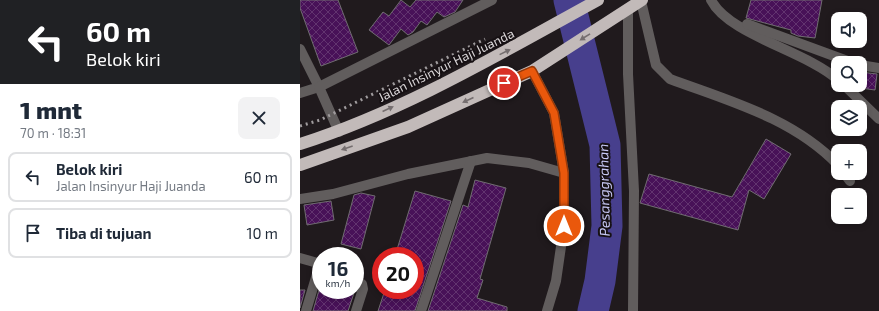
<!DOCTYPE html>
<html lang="id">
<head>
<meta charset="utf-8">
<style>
	:root { --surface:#fff; --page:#f2f2f3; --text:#1f2937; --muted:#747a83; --line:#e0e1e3 }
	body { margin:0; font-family:"Exo 2",sans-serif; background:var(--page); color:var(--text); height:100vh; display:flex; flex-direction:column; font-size:15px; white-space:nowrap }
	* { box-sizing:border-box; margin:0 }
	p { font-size:13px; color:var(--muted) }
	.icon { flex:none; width:22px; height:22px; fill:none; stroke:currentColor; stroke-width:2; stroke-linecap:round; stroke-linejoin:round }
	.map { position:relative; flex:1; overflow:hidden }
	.sheet { display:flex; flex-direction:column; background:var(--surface); width:300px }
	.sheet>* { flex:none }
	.hud { background:#202124; color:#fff; overflow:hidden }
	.fabs { position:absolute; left:531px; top:12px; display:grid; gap:8px }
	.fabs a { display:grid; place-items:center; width:36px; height:36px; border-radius:8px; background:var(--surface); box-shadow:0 2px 6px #0003; font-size:20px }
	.speed { position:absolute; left:12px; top:247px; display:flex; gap:8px; font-size:20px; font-weight:700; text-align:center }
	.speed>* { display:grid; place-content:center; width:52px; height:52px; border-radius:50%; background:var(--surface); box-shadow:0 2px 6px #0003; line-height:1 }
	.speed small { font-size:10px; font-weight:400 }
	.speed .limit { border:6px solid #d22; background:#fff; color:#111 }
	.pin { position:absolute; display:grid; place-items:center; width:34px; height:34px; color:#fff; margin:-17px; border:2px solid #fff; border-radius:50%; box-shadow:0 1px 4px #0007 }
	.me { position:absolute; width:44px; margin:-22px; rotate:0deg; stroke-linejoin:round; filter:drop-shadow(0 0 3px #0008) }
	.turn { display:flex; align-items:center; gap:14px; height:84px; padding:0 20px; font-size:18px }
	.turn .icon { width:52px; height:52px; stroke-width:2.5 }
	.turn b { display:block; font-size:28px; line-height:34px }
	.round { display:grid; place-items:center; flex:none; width:42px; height:42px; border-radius:8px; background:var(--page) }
	.headline { display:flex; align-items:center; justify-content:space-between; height:68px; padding:0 20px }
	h1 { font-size:24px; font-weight:800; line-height:30px }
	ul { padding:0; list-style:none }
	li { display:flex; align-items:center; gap:12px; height:50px; margin:0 8px 6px; padding:0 12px; border:2px solid var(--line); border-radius:8px }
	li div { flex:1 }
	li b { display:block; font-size:15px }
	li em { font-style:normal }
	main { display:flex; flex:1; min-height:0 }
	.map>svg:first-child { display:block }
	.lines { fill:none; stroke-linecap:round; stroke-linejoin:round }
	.river { stroke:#473f8d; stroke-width:31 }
	.building { fill:url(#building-cross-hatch); stroke:#706c71 }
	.minor { stroke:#615d5d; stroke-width:10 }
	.highway { stroke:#c2bab9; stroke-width:12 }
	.rail { stroke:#a09c9e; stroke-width:3; stroke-dasharray:2 4; stroke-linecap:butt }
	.oneway { fill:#756e6f }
	.route-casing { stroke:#983908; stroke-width:10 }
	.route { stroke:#ea580c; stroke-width:7 }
	.labels { text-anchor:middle; stroke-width:4; stroke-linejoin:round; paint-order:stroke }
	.street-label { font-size:13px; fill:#d9d5d7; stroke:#171114 }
	.water-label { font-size:14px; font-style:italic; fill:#c6c7f3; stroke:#171114 }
</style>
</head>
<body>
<main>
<section class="sheet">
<div class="hud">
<div class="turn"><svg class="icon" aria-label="left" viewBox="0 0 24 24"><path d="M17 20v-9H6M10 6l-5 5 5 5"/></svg><div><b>60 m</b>Belok kiri</div></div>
</div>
<div class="headline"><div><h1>1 mnt</h1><p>70 m · 18:31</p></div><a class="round"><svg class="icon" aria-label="close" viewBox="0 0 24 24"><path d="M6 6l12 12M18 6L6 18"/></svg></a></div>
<ul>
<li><svg class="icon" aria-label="left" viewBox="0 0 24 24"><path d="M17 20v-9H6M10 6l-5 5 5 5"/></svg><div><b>Belok kiri</b><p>Jalan Insinyur Haji Juanda</p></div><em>60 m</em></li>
<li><svg class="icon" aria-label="arrive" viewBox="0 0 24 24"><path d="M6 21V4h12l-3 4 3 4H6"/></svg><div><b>Tiba di tujuan</b></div><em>10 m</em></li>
</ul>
</section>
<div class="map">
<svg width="579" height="311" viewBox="0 0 579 311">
	<defs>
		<pattern id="building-cross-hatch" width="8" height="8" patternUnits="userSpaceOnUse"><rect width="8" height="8" fill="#481158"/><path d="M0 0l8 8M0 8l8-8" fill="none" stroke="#62336f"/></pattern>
	</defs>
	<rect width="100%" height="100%" fill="#201a1d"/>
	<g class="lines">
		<polyline class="river" points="269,0 305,145 307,226 300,281 293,311"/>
	</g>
	<g class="building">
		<polygon points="0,0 38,0 58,52 21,66 0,8"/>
		<polygon points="101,0 110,7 116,0 163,0 155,12 144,17 137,12 127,25 121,21 113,32 108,35 101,29 89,45 69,30 83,12 89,16"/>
		<polygon points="451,0 522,0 515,38 498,36 491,33 491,30 446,18"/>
		<polygon points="560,72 577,74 575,90 560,88"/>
		<polygon points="466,139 491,154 464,199 449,190 438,230 340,203 349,174 432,197"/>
		<polygon points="175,180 206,188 180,279 183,280 177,298 207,307 207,311 128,311 163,205 168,207"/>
		<polygon points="115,191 151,201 115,311 78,311 85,290 115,290 115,256 95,256"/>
		<polygon points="61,193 75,196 61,249 41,244 54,195"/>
		<polygon points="31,201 34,220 7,225 4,205"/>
		<polygon points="0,290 5,290 0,308"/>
		<polygon points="19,290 55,290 48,311 13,311"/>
	</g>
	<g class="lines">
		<g class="minor">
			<path d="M411,0C429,35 506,51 538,80"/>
			<path d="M341,1L356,65L370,79C429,101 493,118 538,165"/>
			<polyline points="328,10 328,74 334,191 333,311"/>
			<polyline points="447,24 553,63"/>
			<polyline points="0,49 19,87 0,93"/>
			<polyline points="560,65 579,68"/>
			<polyline points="232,71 254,113 264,173"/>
			<polyline points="544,85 579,119"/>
			<polyline points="39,132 19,87 192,0"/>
			<polyline points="544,173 550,181"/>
			<polyline points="0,199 33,194 108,174 187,158 229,163 264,173 264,226 256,281 247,311"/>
			<polyline points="0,258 21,264"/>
			<polyline points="55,279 62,284 63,289 56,311"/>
			<polyline points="6,311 20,264"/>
			<polyline points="121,311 171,161"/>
		</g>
		<g class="highway">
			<path d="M0,144C104,111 203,52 298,0"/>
			<polyline points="0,165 108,127 232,71 342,0"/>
		</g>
		<polyline class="rail" points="0,126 20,120 185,39"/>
	</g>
	<defs><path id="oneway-solid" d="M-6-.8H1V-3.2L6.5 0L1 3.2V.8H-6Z"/></defs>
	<g class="oneway">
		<use href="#oneway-solid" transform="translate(285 37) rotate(148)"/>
		<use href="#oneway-solid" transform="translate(205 52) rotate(-26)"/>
		<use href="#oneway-solid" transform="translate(168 100) rotate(156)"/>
		<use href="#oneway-solid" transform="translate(88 109) rotate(-25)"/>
		<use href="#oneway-solid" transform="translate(47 148) rotate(161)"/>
	</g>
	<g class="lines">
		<defs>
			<polyline id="route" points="204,83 232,71 254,113 264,173 264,226"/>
		</defs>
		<use href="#route" class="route-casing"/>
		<use href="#route" class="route"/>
	</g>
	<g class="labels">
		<g class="street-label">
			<text transform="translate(146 65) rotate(-26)" y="5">Jalan Insinyur Haji Juanda</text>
		</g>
		<g class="water-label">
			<text transform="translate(304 190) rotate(-91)" y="5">Pesanggrahan</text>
		</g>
	</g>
</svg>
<div class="fabs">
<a><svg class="icon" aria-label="sound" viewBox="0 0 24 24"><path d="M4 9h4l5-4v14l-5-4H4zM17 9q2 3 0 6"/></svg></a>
<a><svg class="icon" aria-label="search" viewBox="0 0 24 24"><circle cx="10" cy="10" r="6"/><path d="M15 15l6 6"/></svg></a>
<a><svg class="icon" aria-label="layers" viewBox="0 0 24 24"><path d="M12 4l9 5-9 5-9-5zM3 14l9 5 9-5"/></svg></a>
<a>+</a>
<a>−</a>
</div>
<div class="speed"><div>16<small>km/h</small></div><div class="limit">20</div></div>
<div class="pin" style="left:204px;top:83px;background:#d93025"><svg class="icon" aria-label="arrive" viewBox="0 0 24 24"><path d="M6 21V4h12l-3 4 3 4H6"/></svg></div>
<svg class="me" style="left:264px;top:226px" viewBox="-20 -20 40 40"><circle r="17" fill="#ea580c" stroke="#fff" stroke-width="3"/><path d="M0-11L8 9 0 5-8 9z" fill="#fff"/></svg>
</div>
</main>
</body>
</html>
